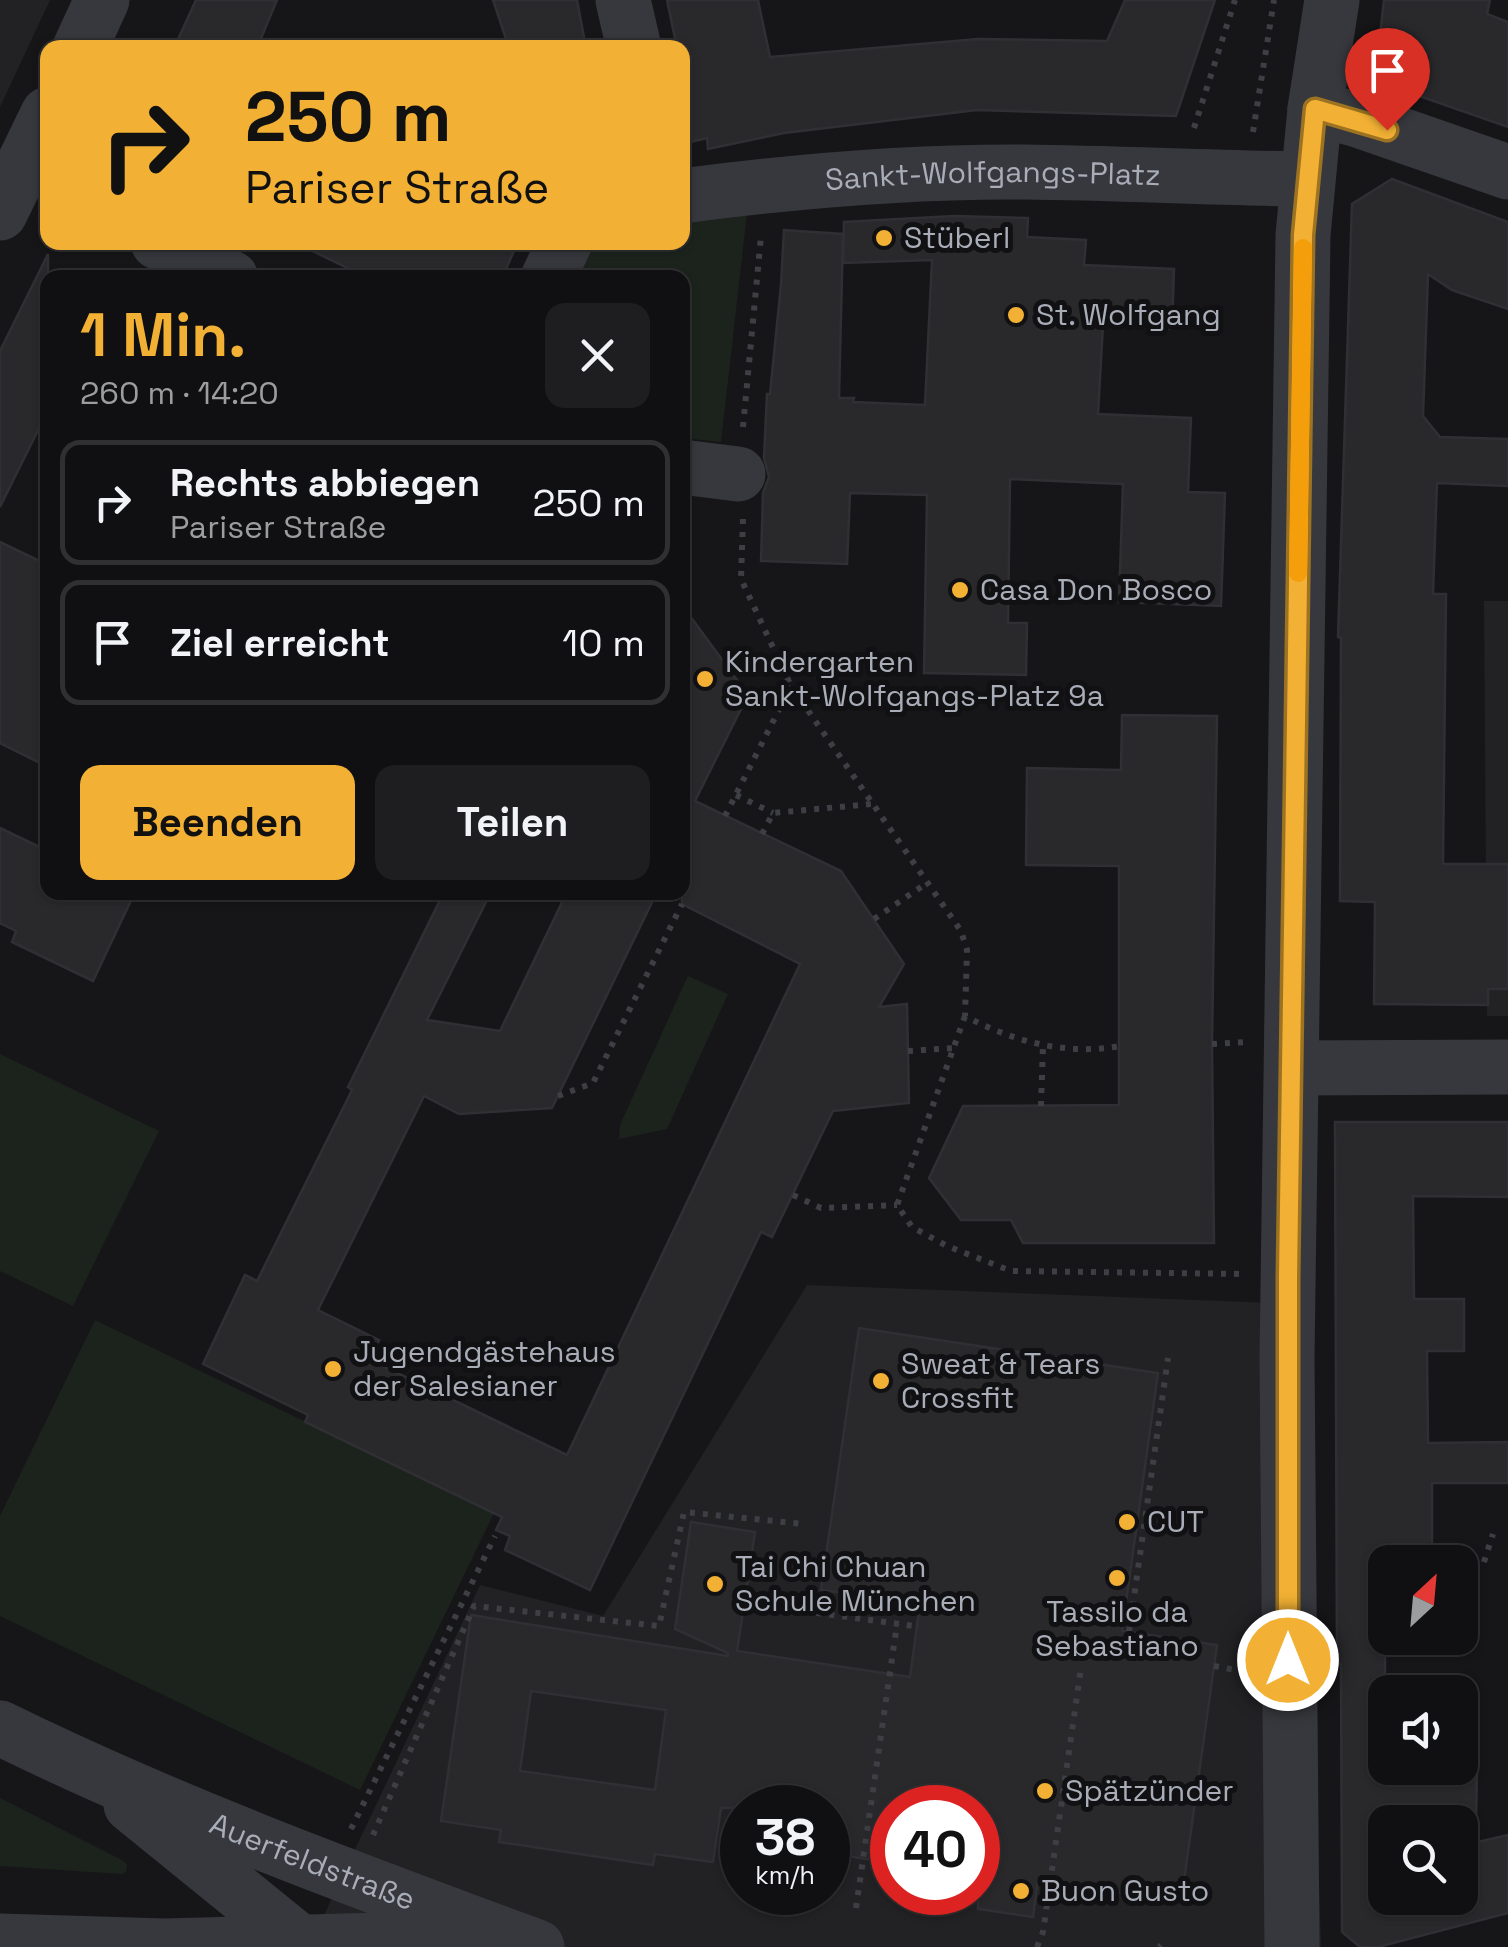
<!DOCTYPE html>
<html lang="de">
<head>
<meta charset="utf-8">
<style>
	:root { --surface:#101012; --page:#1e1e20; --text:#f1f3f6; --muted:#9c9d9f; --line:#303032; --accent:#f2b134 }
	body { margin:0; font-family:"Space Grotesk",sans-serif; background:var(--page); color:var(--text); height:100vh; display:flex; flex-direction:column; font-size:38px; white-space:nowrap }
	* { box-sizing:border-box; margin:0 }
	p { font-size:32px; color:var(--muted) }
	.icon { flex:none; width:55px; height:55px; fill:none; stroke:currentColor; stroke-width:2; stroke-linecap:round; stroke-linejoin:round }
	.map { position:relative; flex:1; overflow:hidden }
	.panel { position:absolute; left:40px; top:270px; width:650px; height:630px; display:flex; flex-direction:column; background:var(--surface); border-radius:20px; box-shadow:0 2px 8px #0004,0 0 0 2px var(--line) }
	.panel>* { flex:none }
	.top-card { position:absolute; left:40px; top:40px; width:650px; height:210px; border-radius:20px; box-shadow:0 2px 8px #0004,0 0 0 2px var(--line); background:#f2b134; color:#111; overflow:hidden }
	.needle { width:65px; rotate:26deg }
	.fabs { position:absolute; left:1368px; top:1545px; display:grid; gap:20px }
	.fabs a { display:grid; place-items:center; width:110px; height:110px; border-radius:20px; background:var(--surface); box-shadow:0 2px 8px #0004,0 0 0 2px var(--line); font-size:50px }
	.speed { position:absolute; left:720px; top:1785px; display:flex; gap:20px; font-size:50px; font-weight:700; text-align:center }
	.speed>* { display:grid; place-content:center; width:130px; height:130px; border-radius:50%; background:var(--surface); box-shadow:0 2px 8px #0004,0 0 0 2px var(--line); line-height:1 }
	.speed small { font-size:25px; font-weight:400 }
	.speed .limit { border:15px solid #d22; background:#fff; color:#111 }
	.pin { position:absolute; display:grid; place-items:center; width:85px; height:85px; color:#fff; margin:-102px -42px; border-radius:50% 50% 50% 0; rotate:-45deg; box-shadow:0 0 10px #0007 }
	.pin .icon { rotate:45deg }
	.me { position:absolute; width:110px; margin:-55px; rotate:0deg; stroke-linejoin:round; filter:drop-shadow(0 0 8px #0008) }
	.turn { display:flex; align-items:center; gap:35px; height:210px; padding:0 40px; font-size:45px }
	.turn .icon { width:130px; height:130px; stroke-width:2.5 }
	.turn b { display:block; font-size:70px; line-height:85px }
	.round { display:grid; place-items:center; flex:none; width:105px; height:105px; border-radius:20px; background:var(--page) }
	.head { display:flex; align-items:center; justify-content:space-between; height:170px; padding:0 40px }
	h1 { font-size:60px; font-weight:600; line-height:75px; color:var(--accent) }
	.cta { display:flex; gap:20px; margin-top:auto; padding:20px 40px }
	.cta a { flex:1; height:115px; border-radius:20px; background:var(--accent); color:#111; font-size:40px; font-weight:600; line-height:115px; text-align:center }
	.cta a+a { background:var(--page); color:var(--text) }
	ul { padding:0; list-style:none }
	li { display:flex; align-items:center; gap:30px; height:125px; margin:0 20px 15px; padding:0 20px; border:5px solid var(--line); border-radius:20px }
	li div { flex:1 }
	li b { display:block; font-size:38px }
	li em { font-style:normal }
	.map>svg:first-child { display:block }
	.built { fill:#222225; fill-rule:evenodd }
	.green { fill:#1c231d }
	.building { fill:#29292c; stroke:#303034; stroke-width:2.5; fill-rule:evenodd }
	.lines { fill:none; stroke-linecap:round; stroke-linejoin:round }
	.path { stroke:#3d3f44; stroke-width:6; stroke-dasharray:5 8; stroke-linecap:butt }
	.minor { stroke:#37383d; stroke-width:55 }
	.route-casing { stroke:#9d7322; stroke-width:25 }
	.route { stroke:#f2b134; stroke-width:18 }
	.slow { stroke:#f59e0b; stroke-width:18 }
	.poi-dot { fill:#f2b134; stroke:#111113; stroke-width:4 }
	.labels { text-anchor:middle; stroke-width:10; stroke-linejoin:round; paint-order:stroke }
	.street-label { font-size:30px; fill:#a8adb8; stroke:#111113 }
	.poi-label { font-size:30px; fill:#a8adb8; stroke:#111113; text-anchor:start }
</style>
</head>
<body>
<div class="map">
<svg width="1508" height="1947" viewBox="0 0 1508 1947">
	<rect width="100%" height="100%" fill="#161618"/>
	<g class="built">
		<polygon points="0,0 50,0 0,107"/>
		<polygon points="1484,601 1508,601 1508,1016 1487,1016"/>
		<path d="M807,1285L1301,1304L1321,1947H530L323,1917L480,1585L603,1616ZM742,1808H828V1892H742ZM892,1808H978V1892H892Z"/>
	</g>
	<g class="green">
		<polygon points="748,204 721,442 683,438 682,278 579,278 593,243 682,242 683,214"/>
		<polygon points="688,976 728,994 667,1129 619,1139 620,1125"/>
		<polygon points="0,1054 159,1131 73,1306 0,1271"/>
		<polygon points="95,1320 494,1513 360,1790 0,1616 0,1516"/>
		<polygon points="0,1798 120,1859 127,1864 126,1872 122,1874 0,1866"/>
	</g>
	<g class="building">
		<polygon points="196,0 277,0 257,48 174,48"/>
		<polygon points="493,0 577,0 586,48 509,48"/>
		<polygon points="667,0 758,0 770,57 978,39 1107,41 1125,0 1215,0 1176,116 977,110 784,133 708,149 707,138 682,144 682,48 677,48"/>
		<polygon points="1384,0 1490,0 1487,14 1508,22 1508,127 1419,96 1380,35"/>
		<polygon points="1392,179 1508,222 1508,309 1452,290 1428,274 1423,416 1440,437 1508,439 1508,486 1437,483 1433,594 1446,594 1443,864 1508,864 1508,989 1488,989 1488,1005 1374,1004 1375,902 1340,901 1341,638 1338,637 1352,204"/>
		<polygon points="954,216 1028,218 1027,237 1086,240 1084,265 1174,269 1172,329 1103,325 1098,414 1191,418 1188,492 1225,493 1221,606 1119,602 1123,484 1010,479 1008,623 1027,623 1026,675 924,673 927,495 850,493 847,564 761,561 763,493 769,477 764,458 767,394 770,394 781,285 784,230 843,234 839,398 854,398 853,402 925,405 932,260 843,263 844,222"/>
		<polygon points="294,242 518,242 502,278 368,278"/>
		<polygon points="48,254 48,410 0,507 0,351"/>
		<polygon points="0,542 48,565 48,767 0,743"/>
		<polygon points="682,605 748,695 695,801 841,871 904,964 879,1007 907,1004 909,1103 833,1111 772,1237 761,1232 590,1590 505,1550 510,1536 496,1530 502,1517 305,1422 308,1415 203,1364 245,1275 257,1281 352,1090 348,1087 444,892 491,892 427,1020 500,1031 567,892 657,892 552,1108 459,1114 424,1096 318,1310 379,1340 370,1360 567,1455 800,964 682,904"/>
		<polygon points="1122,715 1217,716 1212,1044 1214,1243 1023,1243 1011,1220 961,1220 929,1178 963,1106 1119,1105 1119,866 1026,865 1027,768 1121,770"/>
		<polygon points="0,828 48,851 48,892 135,892 93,981 12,942 16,931 0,923"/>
		<polygon points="1335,1122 1508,1122 1508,1197 1413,1196 1414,1299 1464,1299 1464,1351 1427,1351 1428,1443 1508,1442 1508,1483 1432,1483 1432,1562 1385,1562 1385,1768 1477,1768 1476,1822 1385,1822 1385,1898 1460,1898 1460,1846 1508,1835 1508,1913 1378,1947 1360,1947 1342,1932 1341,1664 1337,1664"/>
		<path d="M859,1328L1158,1373L1122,1631L1217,1645L1181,1902L1038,1880L1033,1917L978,1909V1808H892V1863L828,1853V1808H721L713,1862L655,1854L653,1865L499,1842L501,1830L441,1821L471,1615L728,1656V1653L675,1629L691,1522L755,1532L737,1651L910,1677L920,1604L821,1590ZM531,1691L666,1710L655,1790L520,1771Z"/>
	</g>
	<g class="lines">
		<g class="path">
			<polyline points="1194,128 1235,0"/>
			<polyline points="1253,132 1274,0"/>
			<polyline points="743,427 761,236"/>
			<path d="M743,519L741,579L791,686L961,931L967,950L965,1016C1012,1041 1066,1056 1120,1046"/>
			<polyline points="736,795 773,813"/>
			<polyline points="725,816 791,686"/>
			<polyline points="762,834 773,813 872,804"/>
			<polyline points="874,919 927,883"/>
			<polyline points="965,1016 897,1205 912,1227 947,1246 1011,1271 1244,1274"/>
			<polyline points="1212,1044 1246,1042"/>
			<polyline points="908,1051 954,1048"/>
			<polyline points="558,1096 593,1083 682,904"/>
			<polyline points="1041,1106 1043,1045"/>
			<polyline points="793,1195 821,1208 897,1205"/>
			<polyline points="1460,1565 1483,1565 1493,1534"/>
			<polyline points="765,1606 914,1626"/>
			<polyline points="1129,1632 1168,1358"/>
			<polyline points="1214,1666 1241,1671"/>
			<polyline points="351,1829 495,1536"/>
			<polyline points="373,1835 474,1606 659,1626 684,1512 804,1524"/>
			<polyline points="856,1908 897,1624"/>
			<polyline points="1037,1947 1043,1932 1081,1668"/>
			<polyline points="1159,1947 1161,1945"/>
		</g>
		<g class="minor">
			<polyline points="623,0 634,48"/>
			<polyline points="80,48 102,0"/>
			<polyline points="1315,109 1355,119 1508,172"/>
			<path id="s1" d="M682,196C796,181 911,171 1025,172C1119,173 1213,178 1307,179"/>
			<polyline points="0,213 48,114"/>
			<polyline points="158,242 231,278"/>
			<polyline points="548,278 565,242"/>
			<polyline points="682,467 738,474"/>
			<polyline points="1292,1068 1508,1067"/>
			<path id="s2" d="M0,1728C173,1813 356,1880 537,1947"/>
			<polyline points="131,1805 306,1947"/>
			<polyline points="0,1941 165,1946 381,1940 459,1947"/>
			<polyline points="1292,1947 1287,1357 1303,235 1315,109 1332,0"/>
		</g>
	</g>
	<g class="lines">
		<defs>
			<polyline id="route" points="1288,1660 1288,1277 1303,235 1315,109 1387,130"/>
		</defs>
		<use href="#route" class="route-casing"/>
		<use href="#route" class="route"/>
		<polyline class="slow" points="1298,573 1303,248"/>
	</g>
	<g class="poi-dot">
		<circle cx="884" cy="238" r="10"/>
		<circle cx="1016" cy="315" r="10"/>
		<circle cx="960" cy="590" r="10"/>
		<circle cx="705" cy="679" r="10"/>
		<circle cx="333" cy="1369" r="10"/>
		<circle cx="881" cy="1381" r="10"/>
		<circle cx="1127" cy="1522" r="10"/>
		<circle cx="1117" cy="1578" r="10"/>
		<circle cx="715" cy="1584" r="10"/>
		<circle cx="1045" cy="1791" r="10"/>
		<circle cx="1021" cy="1891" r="10"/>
	</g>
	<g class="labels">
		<g class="street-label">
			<text dy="10" stroke="none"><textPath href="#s1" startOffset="312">Sankt-Wolfgangs-Platz</textPath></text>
			<text dy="10" stroke="none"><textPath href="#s2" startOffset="340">Auerfeldstraße</textPath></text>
		</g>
		<g class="poi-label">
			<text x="904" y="248">Stüberl</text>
			<text x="1036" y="325">St. Wolfgang</text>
			<text x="980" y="600">Casa Don Bosco</text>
			<text x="725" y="672">Kindergarten<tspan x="725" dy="34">Sankt-Wolfgangs-Platz 9a</tspan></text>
			<text x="353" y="1362">Jugendgästehaus<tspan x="353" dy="34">der Salesianer</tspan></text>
			<text x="901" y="1374">Sweat &amp; Tears<tspan x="901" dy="34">Crossfit</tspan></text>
			<text x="1147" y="1532">CUT</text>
			<text x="735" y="1577">Tai Chi Chuan<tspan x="735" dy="34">Schule München</tspan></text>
			<text x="1117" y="1622" text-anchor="middle">Tassilo da<tspan x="1117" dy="34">Sebastiano</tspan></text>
			<text x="1065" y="1801">Spätzünder</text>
			<text x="1041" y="1901">Buon Gusto</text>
		</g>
	</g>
</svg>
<div class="fabs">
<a><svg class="needle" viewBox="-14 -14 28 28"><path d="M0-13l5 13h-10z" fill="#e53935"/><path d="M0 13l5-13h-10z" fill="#9c9d9f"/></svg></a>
<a><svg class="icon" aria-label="sound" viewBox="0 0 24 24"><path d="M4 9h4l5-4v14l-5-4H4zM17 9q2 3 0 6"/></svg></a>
<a><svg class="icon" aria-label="search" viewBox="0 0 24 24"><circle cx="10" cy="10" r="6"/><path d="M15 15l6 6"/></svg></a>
</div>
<div class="speed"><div>38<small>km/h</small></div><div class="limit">40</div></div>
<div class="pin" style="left:1387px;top:130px;background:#d93025"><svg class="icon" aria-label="arrive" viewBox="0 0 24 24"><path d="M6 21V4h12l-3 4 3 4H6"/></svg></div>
<svg class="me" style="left:1288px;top:1660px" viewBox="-20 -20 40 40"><circle r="17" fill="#f2b134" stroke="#fff" stroke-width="3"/><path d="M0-11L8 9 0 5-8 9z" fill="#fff"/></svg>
<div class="top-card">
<div class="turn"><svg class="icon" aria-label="right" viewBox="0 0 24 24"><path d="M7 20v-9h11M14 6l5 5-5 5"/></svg><div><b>250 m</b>Pariser Straße</div></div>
</div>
<section class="panel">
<div class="head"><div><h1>1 Min.</h1><p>260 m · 14:20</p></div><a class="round"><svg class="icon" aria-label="close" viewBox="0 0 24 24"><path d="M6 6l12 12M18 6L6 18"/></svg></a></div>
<ul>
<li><svg class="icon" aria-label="right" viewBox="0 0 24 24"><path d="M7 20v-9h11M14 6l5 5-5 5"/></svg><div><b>Rechts abbiegen</b><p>Pariser Straße</p></div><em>250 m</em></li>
<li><svg class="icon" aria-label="arrive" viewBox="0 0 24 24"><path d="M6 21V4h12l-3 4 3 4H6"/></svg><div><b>Ziel erreicht</b></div><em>10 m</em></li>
</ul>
<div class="cta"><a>Beenden</a><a>Teilen</a></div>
</section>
</div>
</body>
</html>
